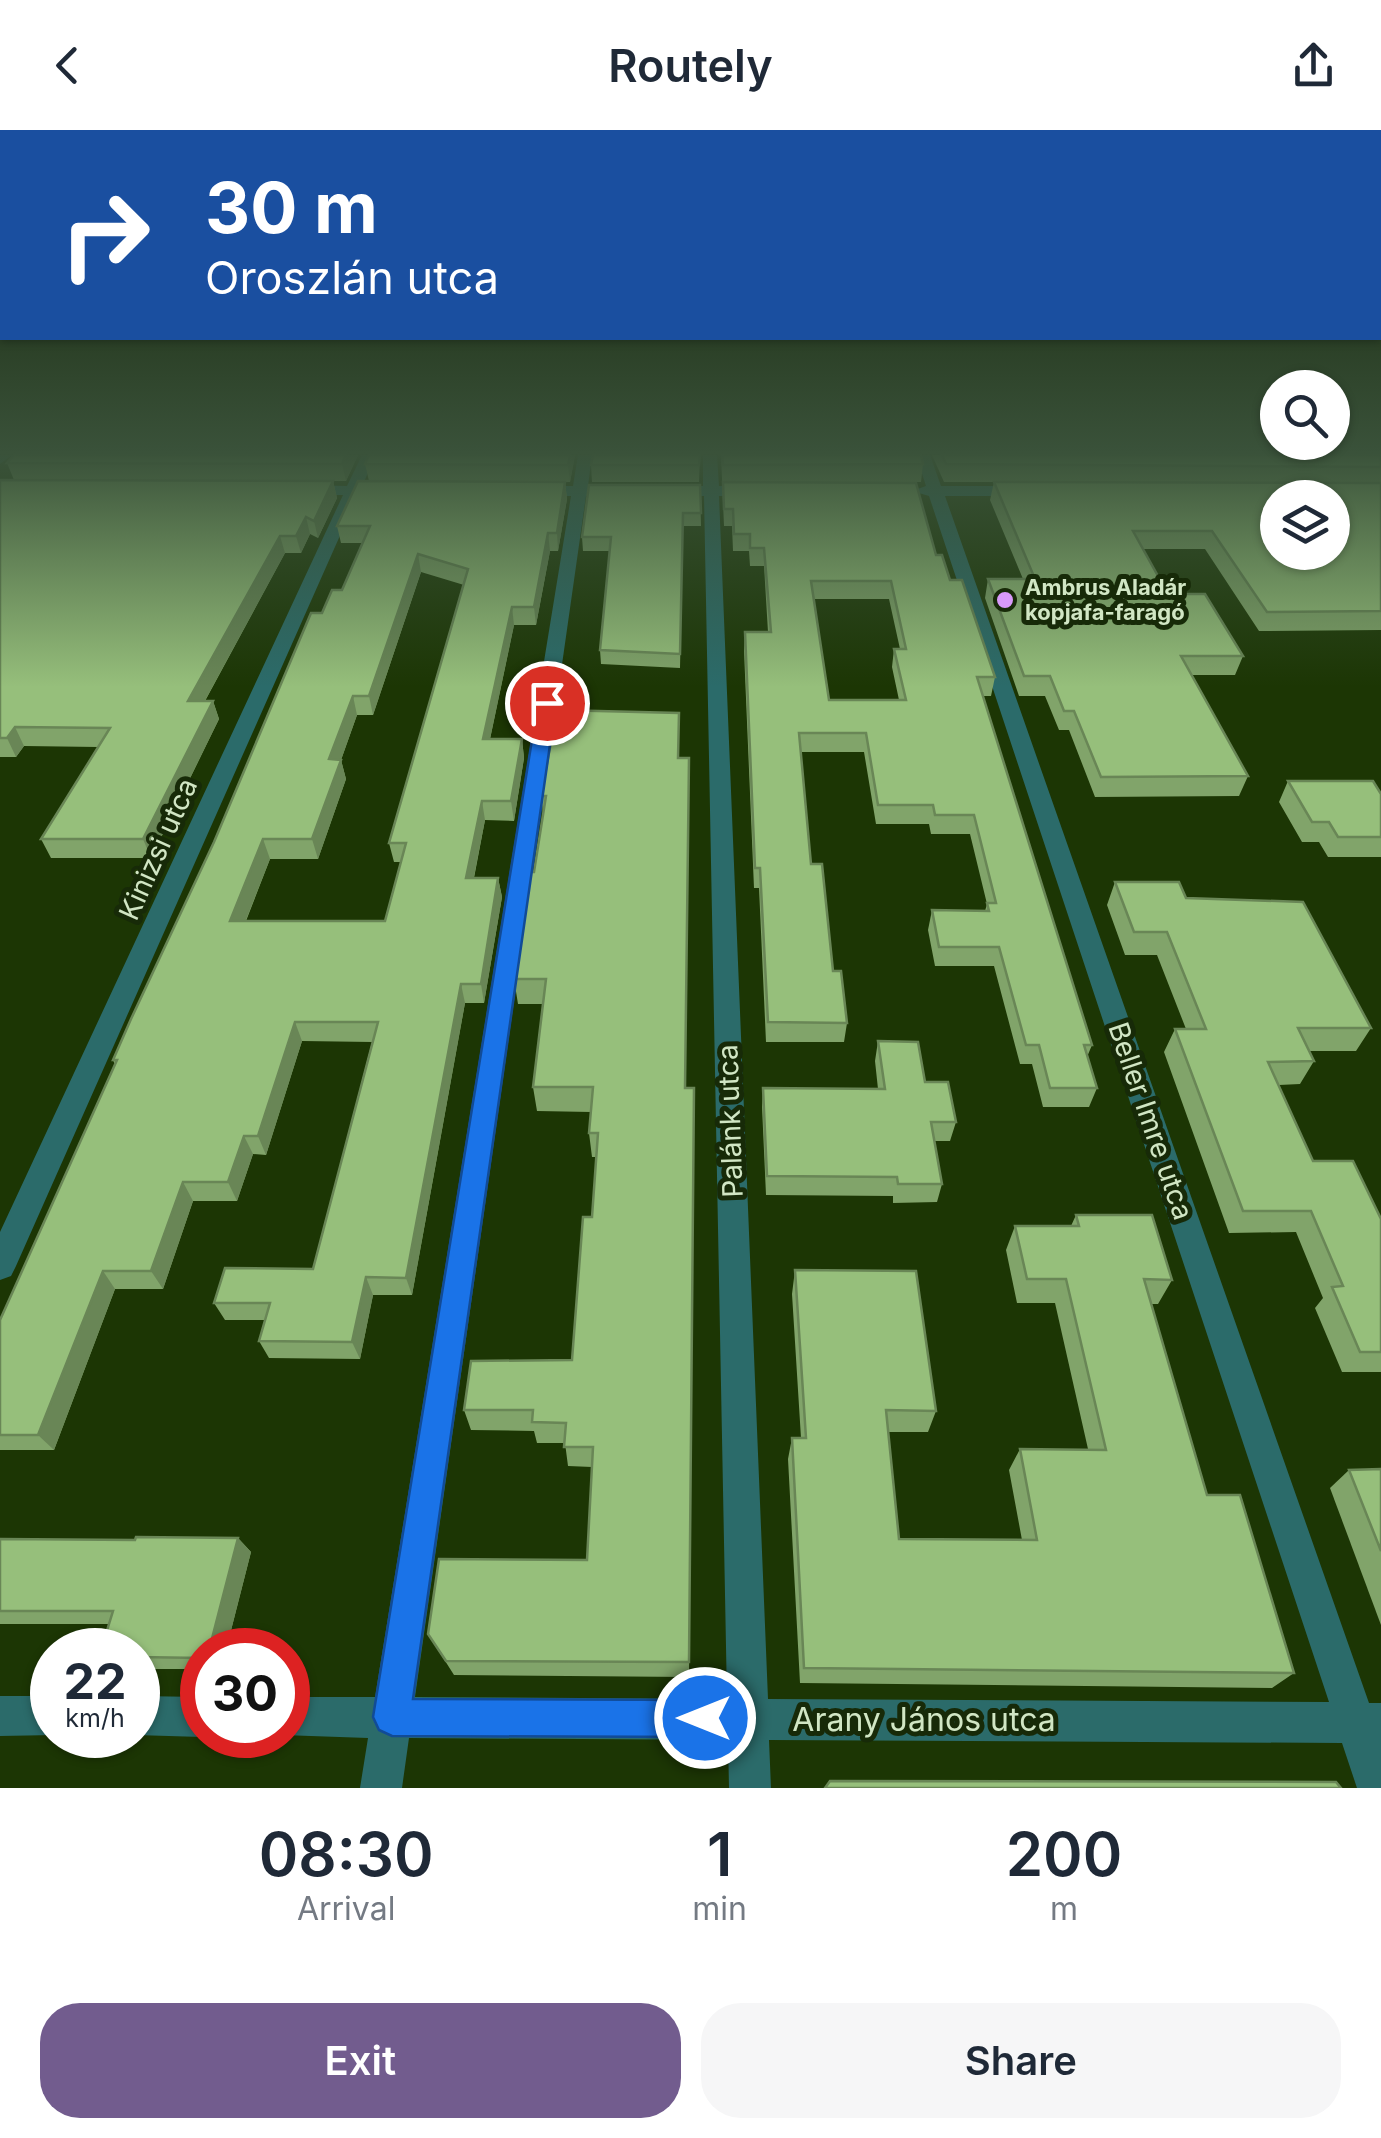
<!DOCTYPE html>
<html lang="en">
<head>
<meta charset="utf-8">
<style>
	:root { --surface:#fff; --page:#f6f6f7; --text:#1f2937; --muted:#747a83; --accent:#725c8e }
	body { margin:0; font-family:Inter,sans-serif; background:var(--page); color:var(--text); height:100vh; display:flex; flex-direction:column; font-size:38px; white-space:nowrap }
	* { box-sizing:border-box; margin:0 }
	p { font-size:32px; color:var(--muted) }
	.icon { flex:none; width:55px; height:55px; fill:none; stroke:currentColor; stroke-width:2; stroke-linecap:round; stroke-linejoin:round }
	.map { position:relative; height:1658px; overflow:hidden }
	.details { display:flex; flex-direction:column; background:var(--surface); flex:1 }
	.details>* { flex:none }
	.hud { position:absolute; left:0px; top:0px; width:1382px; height:210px; box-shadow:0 2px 8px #0004; background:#1a4fa0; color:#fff; overflow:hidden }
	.controls { position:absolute; left:1260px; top:240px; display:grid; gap:20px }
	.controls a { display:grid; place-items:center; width:90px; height:90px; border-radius:50%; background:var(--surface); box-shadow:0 2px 8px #0004; font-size:50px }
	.speed { position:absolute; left:30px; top:1498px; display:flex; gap:20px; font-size:50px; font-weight:700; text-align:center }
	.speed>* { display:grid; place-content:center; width:130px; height:130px; border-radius:50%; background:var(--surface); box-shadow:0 2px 8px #0004; line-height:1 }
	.speed small { font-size:25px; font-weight:400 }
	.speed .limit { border:15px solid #d22; background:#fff; color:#111 }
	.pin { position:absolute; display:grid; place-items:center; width:85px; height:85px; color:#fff; margin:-42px; border:5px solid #fff; border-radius:50%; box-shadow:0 2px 10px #0007 }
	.me { position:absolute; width:110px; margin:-55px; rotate:270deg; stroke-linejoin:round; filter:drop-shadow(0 0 8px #0008) }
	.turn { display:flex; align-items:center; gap:35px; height:210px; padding:0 40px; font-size:45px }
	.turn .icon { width:130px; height:130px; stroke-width:2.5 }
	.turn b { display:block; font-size:70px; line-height:85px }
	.eta { display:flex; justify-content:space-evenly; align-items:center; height:170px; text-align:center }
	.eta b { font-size:60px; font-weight:600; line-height:70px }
	.cta { display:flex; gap:20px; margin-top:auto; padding:20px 40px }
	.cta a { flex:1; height:115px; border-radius:40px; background:var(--accent); color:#fff; font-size:40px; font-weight:600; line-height:115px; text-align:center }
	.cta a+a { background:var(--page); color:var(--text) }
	header { display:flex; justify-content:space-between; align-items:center; height:130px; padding:0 40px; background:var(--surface); font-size:45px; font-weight:600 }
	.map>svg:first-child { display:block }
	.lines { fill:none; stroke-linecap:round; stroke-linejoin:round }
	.minor { fill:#2b6b6a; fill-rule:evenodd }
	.wall { fill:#81a46a; fill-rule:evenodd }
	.shaded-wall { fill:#698656 }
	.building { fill:#96bf7b; stroke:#698656; stroke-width:2.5; fill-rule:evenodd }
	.route { fill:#1a73e8; stroke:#114b97; stroke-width:2.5 }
	.poi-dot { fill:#d89af8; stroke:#172a08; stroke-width:4 }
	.labels { text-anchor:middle; stroke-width:10; stroke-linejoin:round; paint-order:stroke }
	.far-poi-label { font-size:22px; font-weight:bold; fill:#d1e6c4; stroke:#172a08; text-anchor:start }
	.street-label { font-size:28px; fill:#d1e6c4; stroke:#172a08 }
	.near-street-label { font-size:32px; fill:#d1e6c4; stroke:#172a08 }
</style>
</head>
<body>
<header><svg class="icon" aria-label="back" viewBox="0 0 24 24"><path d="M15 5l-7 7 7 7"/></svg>Routely<svg class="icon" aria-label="share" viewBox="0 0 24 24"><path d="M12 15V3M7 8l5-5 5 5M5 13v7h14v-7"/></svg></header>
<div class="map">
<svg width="1381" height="1658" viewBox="0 0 1381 1658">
	<rect width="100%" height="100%" fill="#1c3604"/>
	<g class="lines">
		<g class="minor">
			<polygon points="0,325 12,325 0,334"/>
			<polygon points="362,325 376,325 362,356 385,356 393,361 385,366 358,365 16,1136 11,1146 0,1150 0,1102 343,365 305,365 297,360 305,355 347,356"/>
			<polygon points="578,325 592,325 588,356 620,356 628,361 620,366 586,366 415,1567 727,1569 704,366 670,366 662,361 670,356 703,356 703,325 717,325 719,356 755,356 763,361 755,366 719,366 768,1569 1329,1572 929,366 912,361 926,356 916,325 930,325 941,356 1025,356 1033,361 1025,366 945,366 1369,1573 1381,1573 1381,1658 1357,1658 1342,1613 769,1610 771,1658 729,1658 728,1610 409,1608 402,1658 360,1658 368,1608 282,1605 288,1605 288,1567 375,1567 571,366 535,366 527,361 535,356 573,356"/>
			<polygon points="0,1566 52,1566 55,1605 0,1606"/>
			<polygon points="138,1566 202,1567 202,1605 208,1605 202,1607 135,1605"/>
		</g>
	</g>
	<g class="wall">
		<polygon points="358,325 346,351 333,351 337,368 318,408 310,404 301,423 285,423 205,571 213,571 219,589 151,728 51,728 41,709 98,617 24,616 16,627 0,627 0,350 14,350 7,333"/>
		<path d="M575,325L570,352H565L567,369L558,421H550L536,495H514L490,609H522L524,628L514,691L485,690L474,748H498L502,767L484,873H465L412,1165H373L360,1229L269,1228L259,1211L265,1190H225L214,1173L313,1139L372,912L302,911L266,1025L253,1024L237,1071H193L163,1159H115L54,1320H0V1190L115,935L113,930L322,483L342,460L362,413H341L337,396L369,351L365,334ZM421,442L464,455L389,713L394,732H401L385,791H246L270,729H318L346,649L341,630L357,585H373Z"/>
		<polygon points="700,325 699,352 592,352 591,335"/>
		<path d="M721,325H921L923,334L921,352H782L936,425L950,450L995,547L991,566H982L1092,915L1087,927L1097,958L1089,977H1043L1032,934H1020L994,836H935L928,800L932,780L985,781L987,774L970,704H931L929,694H876L864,622H801L811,734L833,841L847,893L844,912H766L759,758H754L744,521L745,502H768L764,436H750L749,421H733L732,396H724ZM814,469H889L900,519H894L892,537L899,570H829Z"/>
		<polygon points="932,325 1381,325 1381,500 1259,501 1205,419 1143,419 1168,464 1243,526 1235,545 1192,545 1248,646 1239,666 1095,667 1069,600 1059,600 1045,566 1019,566 985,468 988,449 1023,449 990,370 994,352 1006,352 944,352"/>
		<polygon points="700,355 701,396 683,396 680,538 601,534 600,520 610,421 583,421 582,407"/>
		<polygon points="678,628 685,958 694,982 689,1547 454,1545 428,1504 587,1430 592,1337 568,1336 565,1313 537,1313 534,1301 471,1300 464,1280 572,1230 592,1087 597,1027 592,1027 589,1003 591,982 537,981 533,957 543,874 518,874 514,849 534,742 543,683 541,666"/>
		<polygon points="1288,651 1381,664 1381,727 1328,727 1319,712 1302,712 1279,672"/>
		<polygon points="1115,752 1186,768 1371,898 1356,921 1309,921 1314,931 1300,954 1279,955 1313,1031 1381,1089 1381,1242 1342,1242 1315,1178 1323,1168 1296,1102 1229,1103 1164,922 1175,899 1186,899 1157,825 1125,825 1107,775"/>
		<polygon points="878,911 925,952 956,992 950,1011 934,1011 942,1054 937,1072 893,1073 893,1066 766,1065 762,977 763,958 878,959 875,931"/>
		<polygon points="1076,1085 1172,1150 1158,1174 1151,1174 1207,1365 1294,1543 1272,1558 800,1553 788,1329 792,1308 801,1308 792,1164 795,1140 936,1281 928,1302 888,1302 899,1409 1022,1410 1009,1340 1020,1319 1088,1319 1055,1173 1017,1173 1006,1120 1015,1096 1071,1096"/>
		<polygon points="1381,1339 1381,1495 1330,1358 1349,1340"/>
		<polygon points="238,1408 251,1422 226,1520 202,1520 202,1539 138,1539 138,1520 109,1494 0,1494 0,1409 135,1410"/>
	</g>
	<g class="shaded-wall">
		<polygon points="346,325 358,325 346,351 342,334"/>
		<polygon points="570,325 575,325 570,352 568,335"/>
		<polygon points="333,351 337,368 318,408 314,391"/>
		<polygon points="565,352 567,369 558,421 557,403"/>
		<polygon points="306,387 310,404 301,423 296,406"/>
		<polygon points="548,403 550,421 536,495 534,477"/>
		<polygon points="280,406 285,423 195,589 188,571"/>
		<polygon points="418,424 421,442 373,585 369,566"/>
		<polygon points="512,477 514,495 486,628 483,609"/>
		<polygon points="353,566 357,585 341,630 346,649 318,729 312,709 329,629"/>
		<polygon points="213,571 219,589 151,728 143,709"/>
		<polygon points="15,597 24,616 16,627 7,608"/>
		<polygon points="522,609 524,628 514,691 511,671"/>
		<polygon points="482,671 485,690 470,767 466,748"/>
		<polygon points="263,709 270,729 238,810 230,791"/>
		<polygon points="498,748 502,767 484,873 481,854"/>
		<polygon points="461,854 465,873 412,1165 406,1148"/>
		<polygon points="295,892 302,911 266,1025 258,1006"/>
		<polygon points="244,1006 253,1024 237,1071 228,1052"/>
		<polygon points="183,1052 193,1071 163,1159 151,1141"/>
		<polygon points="103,1141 115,1159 54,1320 38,1305"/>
		<polygon points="366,1147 373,1165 360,1229 352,1212"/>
		<polygon points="238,1408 251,1422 226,1520 209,1520"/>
	</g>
	<g class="building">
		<polygon points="14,325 346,325 342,334 7,333"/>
		<polygon points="369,325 570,325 568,335 365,334"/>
		<polygon points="593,325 700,325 699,335 591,335"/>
		<polygon points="722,325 921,325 923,334 723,335"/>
		<polygon points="942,325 1379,325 1381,327 1381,337 946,334"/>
		<polygon points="0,350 333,351 314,391 306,387 296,406 280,406 188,571 213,571 143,709 41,709 110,598 15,597 7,608 0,608"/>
		<path d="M358,351L565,352L557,403H548L534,477H512L483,609H522L511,671H482L466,748H498L481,854H461L406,1148L366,1147L352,1212L259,1211L270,1173H214L225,1138L313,1139L378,892H295L258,1006H244L228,1052H183L151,1141H103L38,1305H0V1190L117,930H113L131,889L214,712L311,483H322L332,460H342L370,396H337ZM418,424L468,439L389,713H406L385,791H230L263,709H312L341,630L329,629L353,566H369Z"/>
		<path d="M723,352L916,353L936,425H942L950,450H962L995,547H977L1092,915H1084L1097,958H1050L1039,915H1026L999,817H939L932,780L989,781L987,773H996L974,685H935L933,675H878L866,603H799L811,734H822L833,841H841L847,893L768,892L760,738H755L745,502H771L764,418H750V404H734L733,379H724ZM811,451H891L906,519H894L906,570H829Z"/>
		<path d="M994,352L1381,353V481L1267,482L1212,401H1133L1168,464H1205L1243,526H1181L1248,646L1101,647L1074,581H1064L1050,546H1024L988,449H1035ZM1278,368H1332V422H1278Z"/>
		<polygon points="589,355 700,355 701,383 683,383 680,524 600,520 611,407 582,407"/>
		<polygon points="557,580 679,583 678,628 689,628 685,958 694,958 689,1532 446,1531 428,1504 439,1429 587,1430 593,1317 564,1317 566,1293 532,1292 533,1280 464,1280 471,1231 572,1230 583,1087 592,1087 598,1003 589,1003 593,957 533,957 546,849 514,849 530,742 534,742 546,666 541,666"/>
		<polygon points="1288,651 1373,651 1381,664 1381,707 1338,707 1329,692 1312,692"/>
		<polygon points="1115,752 1179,752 1186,768 1303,772 1371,898 1298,898 1314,931 1268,932 1313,1031 1353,1031 1381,1089 1381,1222 1360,1222 1332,1157 1343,1156 1311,1081 1243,1081 1175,899 1206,899 1167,802 1134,802"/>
		<polygon points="878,911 918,912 925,952 948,952 956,992 931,992 942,1054 898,1054 897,1047 767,1046 763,958 885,959"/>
		<polygon points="1076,1085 1152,1085 1172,1150 1144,1149 1207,1365 1240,1365 1294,1543 804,1538 792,1308 806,1308 795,1140 916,1141 936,1281 886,1280 899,1409 1037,1410 1020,1319 1106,1320 1066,1149 1027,1149 1015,1096 1079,1096"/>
		<polygon points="1381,1339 1381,1421 1349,1340"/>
		<polygon points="136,1407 238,1408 209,1520 202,1520 202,1528 138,1527 138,1520 101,1520 113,1481 0,1481 0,1409 135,1410"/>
		<polygon points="830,1651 1336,1652 1341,1658 825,1658"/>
	</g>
	<linearGradient id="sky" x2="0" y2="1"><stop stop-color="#0f1e02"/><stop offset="0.58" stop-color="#3a523a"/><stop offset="1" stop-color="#3a523a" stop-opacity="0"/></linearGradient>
	<rect width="1381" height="557" fill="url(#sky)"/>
	<polygon class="route" points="547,568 556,573 413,1569 705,1570 718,1575 723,1588 718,1601 705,1607 392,1606 379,1600 373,1587 538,573"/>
	<circle class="poi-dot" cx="1005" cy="470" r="10"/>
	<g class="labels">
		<g class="far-poi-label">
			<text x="1025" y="465">Ambrus Aladár<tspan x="1025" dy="25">kopjafa-faragó</tspan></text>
		</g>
		<g class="street-label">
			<text transform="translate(158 719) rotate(-66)" y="10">Kinizsi utca</text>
			<text transform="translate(730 991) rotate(-92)" y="10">Palánk utca</text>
			<text transform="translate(1151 991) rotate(71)" y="10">Beller Imre utca</text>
		</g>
		<g class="near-street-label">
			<text x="924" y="1601">Arany János utca</text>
		</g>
	</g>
</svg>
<div class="controls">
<a><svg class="icon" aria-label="search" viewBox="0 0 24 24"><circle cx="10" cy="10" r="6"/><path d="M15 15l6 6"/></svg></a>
<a><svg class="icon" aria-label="layers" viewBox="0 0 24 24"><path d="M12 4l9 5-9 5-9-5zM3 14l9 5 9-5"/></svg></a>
</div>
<div class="speed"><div>22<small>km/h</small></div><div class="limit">30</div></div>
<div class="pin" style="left:547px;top:573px;background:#d93025"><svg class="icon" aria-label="arrive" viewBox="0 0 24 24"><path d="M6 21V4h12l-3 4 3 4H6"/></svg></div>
<svg class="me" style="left:705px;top:1588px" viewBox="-20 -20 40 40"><circle r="17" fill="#1a73e8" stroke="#fff" stroke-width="3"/><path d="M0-11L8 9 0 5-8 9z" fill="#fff"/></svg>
<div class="hud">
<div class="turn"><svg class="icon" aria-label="right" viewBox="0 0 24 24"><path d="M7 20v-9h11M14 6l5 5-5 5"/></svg><div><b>30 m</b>Oroszlán utca</div></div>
</div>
</div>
<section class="details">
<div class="eta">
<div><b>08:30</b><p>Arrival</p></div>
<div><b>1</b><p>min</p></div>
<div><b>200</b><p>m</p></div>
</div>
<div class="cta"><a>Exit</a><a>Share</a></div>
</section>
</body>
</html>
